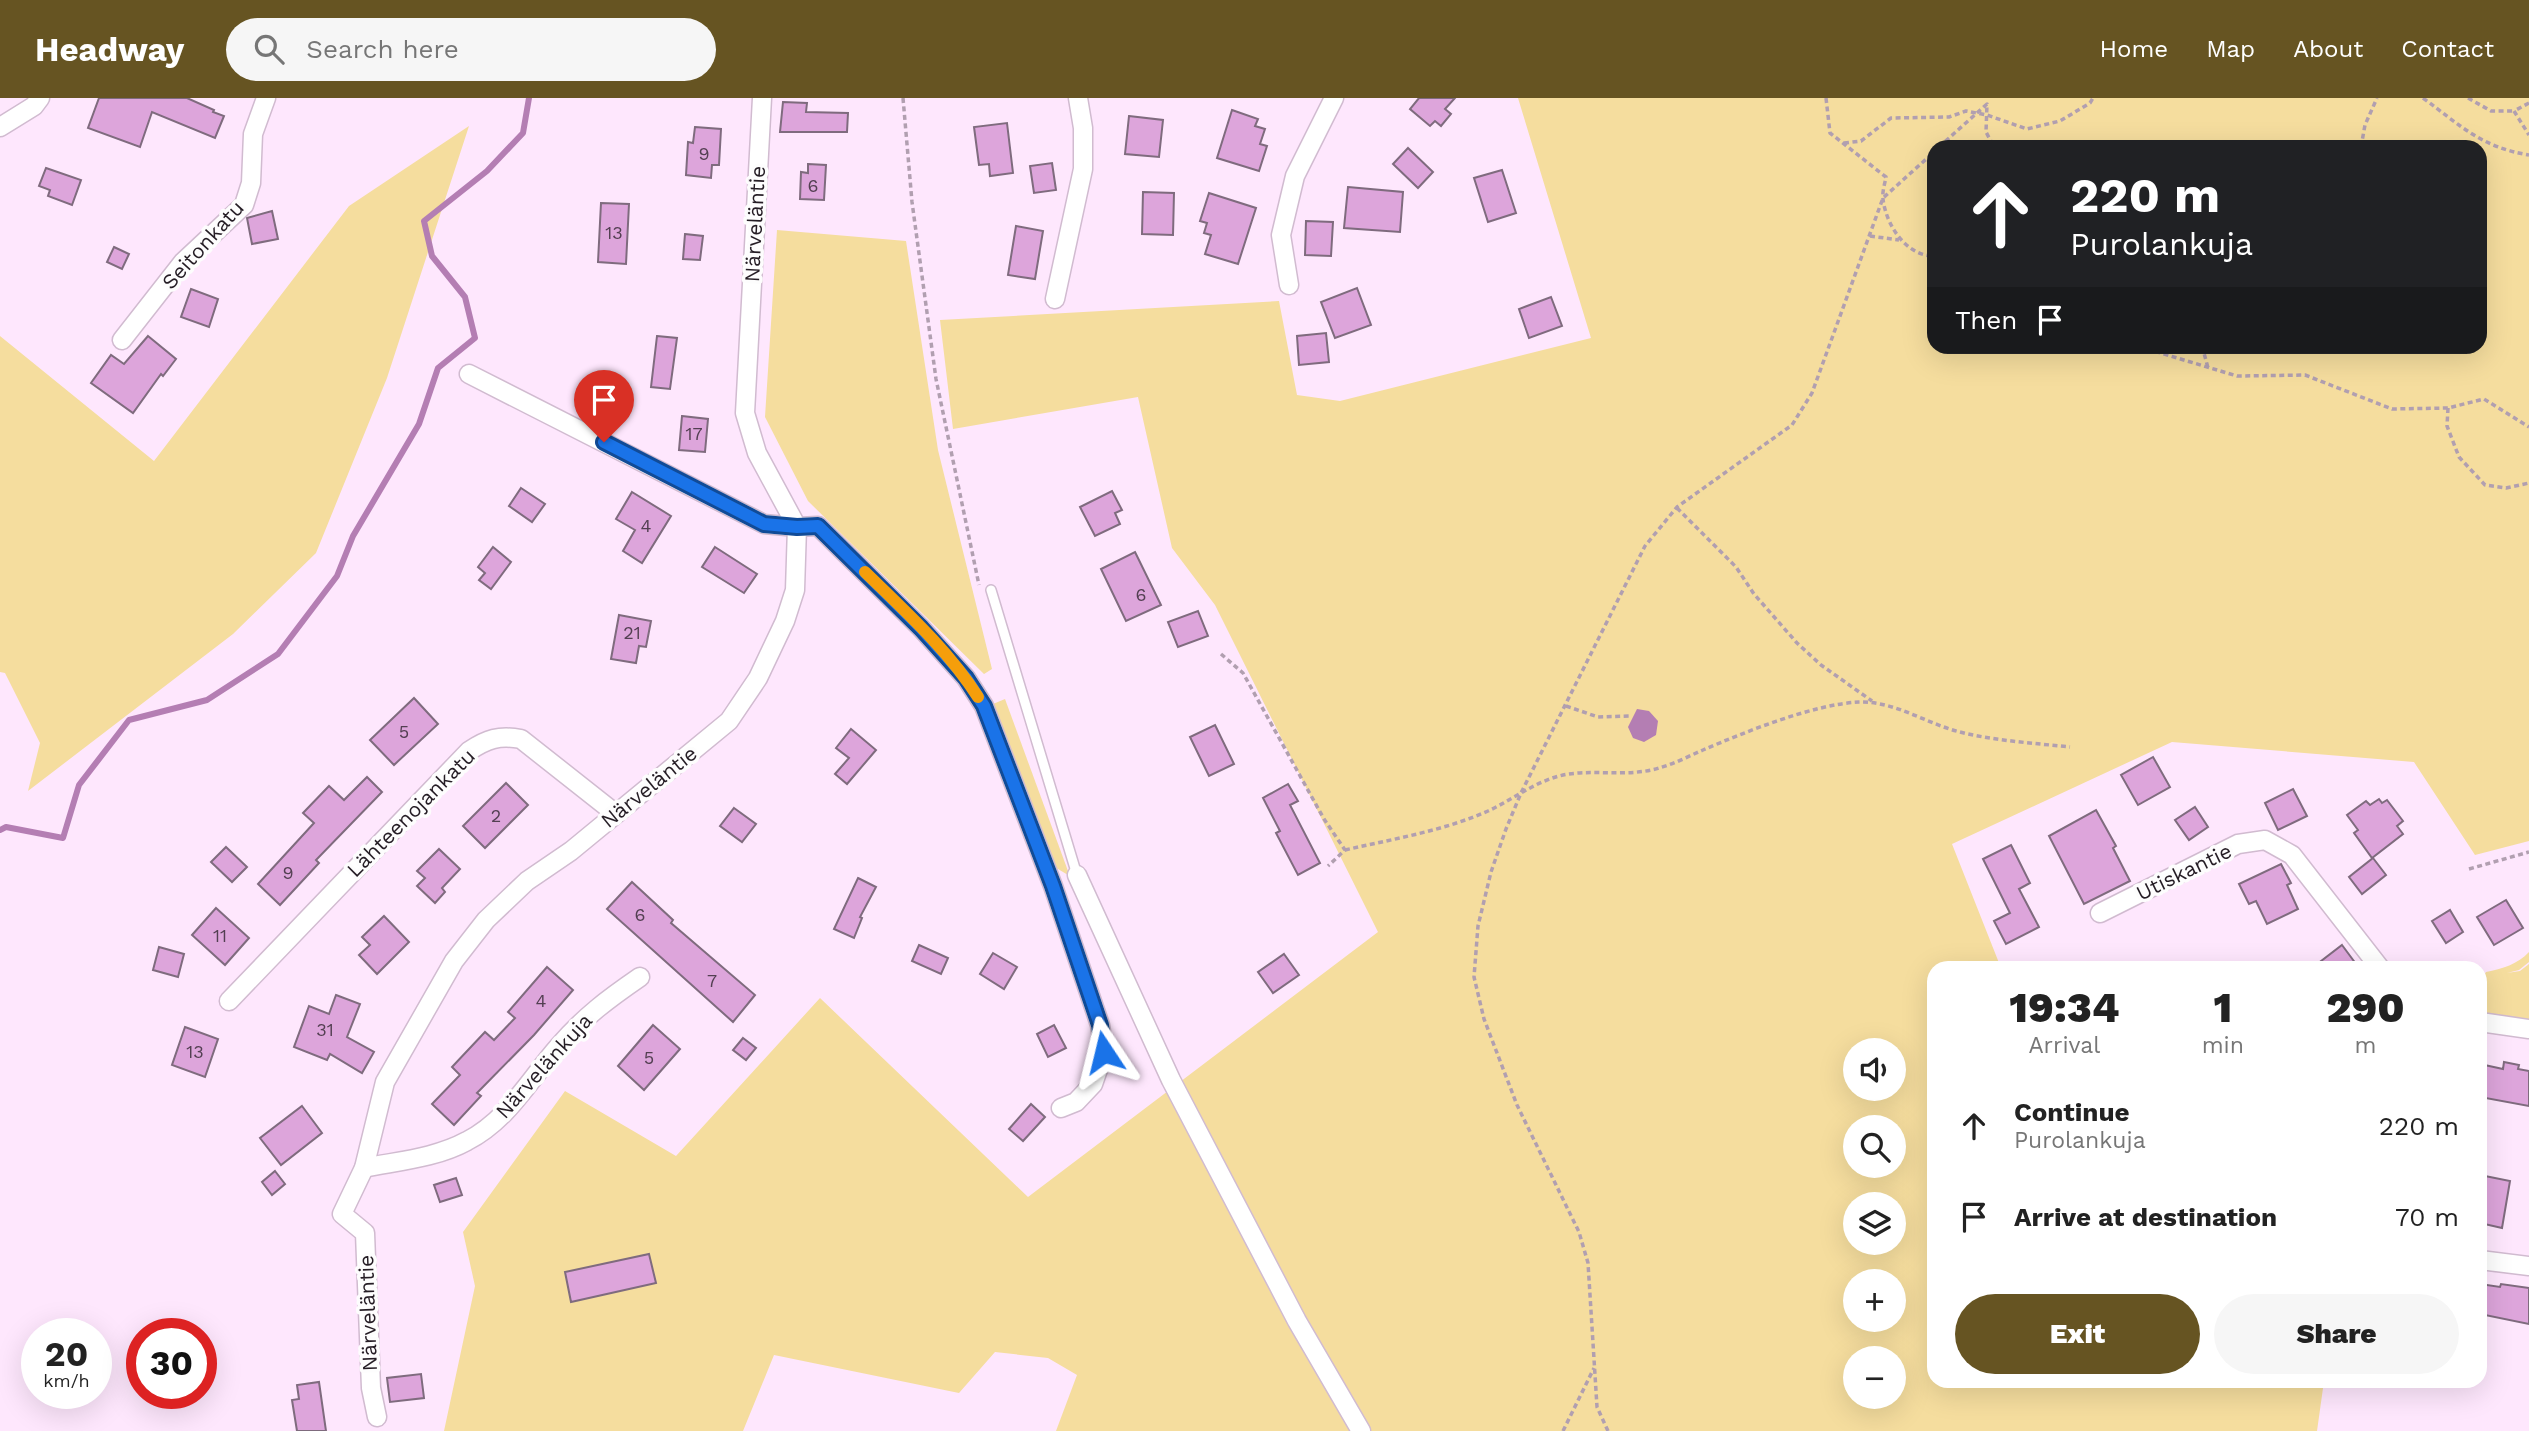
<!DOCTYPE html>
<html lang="en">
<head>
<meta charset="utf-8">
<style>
	:root { --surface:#fff; --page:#f6f6f6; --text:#222; --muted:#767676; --accent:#665422 }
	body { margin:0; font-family:"Work Sans",sans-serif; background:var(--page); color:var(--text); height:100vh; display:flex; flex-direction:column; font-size:26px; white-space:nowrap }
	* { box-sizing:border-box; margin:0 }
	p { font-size:23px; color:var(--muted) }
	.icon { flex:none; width:38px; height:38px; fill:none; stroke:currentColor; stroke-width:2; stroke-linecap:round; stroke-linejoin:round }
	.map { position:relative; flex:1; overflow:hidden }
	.details { position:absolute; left:1927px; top:863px; width:560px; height:427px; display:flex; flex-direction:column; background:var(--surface); border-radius:21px; box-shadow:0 7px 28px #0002 }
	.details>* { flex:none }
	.guide { position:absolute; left:1927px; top:42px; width:560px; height:214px; border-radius:21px; box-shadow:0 7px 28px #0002; background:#202124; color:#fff; overflow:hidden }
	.fabs { position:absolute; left:1843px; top:940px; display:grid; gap:14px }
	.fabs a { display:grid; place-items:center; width:63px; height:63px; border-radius:50%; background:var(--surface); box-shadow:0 7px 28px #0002; font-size:35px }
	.speed { position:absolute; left:21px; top:1220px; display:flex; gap:14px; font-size:35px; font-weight:700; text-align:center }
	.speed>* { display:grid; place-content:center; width:91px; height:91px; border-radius:50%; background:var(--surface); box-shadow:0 7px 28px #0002; line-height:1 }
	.speed small { font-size:18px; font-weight:400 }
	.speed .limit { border:10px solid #d22; background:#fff; color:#111 }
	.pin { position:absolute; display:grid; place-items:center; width:60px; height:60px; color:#fff; margin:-72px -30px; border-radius:50% 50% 50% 0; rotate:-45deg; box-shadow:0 0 7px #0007 }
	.pin .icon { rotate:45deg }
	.me { position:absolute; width:77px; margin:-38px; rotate:350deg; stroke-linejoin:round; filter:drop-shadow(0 0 5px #0008) }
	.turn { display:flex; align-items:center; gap:24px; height:147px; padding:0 28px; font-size:32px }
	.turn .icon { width:91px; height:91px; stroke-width:2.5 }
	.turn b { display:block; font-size:49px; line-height:60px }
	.then { display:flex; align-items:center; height:66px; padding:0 28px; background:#0003; gap:14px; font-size:26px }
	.eta { display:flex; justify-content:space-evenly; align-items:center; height:119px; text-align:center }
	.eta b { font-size:42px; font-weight:800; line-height:49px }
	.action { display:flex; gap:14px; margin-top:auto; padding:14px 28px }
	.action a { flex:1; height:80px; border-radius:42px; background:var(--accent); color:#fff; font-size:28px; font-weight:800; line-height:80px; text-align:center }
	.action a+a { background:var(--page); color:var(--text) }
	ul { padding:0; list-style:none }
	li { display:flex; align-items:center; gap:21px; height:91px; padding:0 28px }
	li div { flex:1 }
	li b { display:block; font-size:26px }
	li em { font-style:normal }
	header { display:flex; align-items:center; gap:42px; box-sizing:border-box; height:98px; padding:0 35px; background:var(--accent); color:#fff }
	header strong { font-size:33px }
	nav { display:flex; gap:38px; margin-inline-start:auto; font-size:24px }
	.search { width:490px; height:63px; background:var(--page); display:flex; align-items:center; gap:18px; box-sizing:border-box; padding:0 24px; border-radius:38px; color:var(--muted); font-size:26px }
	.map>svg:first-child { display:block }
	.green { fill:#f5dd9e; fill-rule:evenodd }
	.water { fill:#b47eb3 }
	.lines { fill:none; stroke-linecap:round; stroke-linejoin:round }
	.stream { stroke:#b47eb3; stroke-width:6 }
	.building { fill:#dda5db; stroke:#7f6b7e; stroke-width:2 }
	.service-casing { stroke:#d1bbd0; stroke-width:12 }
	.minor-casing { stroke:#d1bbd0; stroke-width:21 }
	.path { stroke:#b19fb0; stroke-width:3.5; stroke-dasharray:5 3.5; stroke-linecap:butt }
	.service { stroke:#fff; stroke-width:9 }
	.minor { stroke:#fff; stroke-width:18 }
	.route-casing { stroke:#114b97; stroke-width:18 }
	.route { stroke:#1a73e8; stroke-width:12 }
	.slow { stroke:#f59e0b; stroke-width:12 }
	.labels { text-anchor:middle; stroke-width:7; stroke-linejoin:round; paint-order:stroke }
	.number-label { font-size:18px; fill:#533f52 }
	.street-label { font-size:21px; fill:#251d25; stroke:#fdfdfd }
</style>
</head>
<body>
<header>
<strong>Headway</strong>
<div class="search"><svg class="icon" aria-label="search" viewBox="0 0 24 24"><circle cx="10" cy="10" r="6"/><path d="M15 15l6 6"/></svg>Search here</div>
<nav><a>Home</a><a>Map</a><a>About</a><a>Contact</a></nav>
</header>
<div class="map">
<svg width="2529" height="1333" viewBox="0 0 2529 1333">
	<rect width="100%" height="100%" fill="#fee7fd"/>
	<g class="green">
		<path d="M1518,0H2529V743L2475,757L2414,664L2172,644L1952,746L2001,870H1934V1283H2324L2317,1333H1056L1077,1277L1048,1260L995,1254L959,1295L774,1257L743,1333H444L475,1188L463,1134L565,993L676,1058L820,900L1028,1099L1378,834L1215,507L1172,450L1138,299L953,331L940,222L1279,203L1297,297L1340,303L1591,240ZM1934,49H2480V248H1934ZM1855,952H1894V990H1855ZM1855,1029H1894V1068H1855ZM1855,1106H1894V1144H1855ZM1855,1183H1894V1222H1855ZM1855,1260H1894V1298H1855Z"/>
		<polygon points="469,28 387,280 316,455 233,536 28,693 40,645 5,575 0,574 0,238 154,363 349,108"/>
		<polygon points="777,132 906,143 938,352 992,571 984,576 808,403 765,319"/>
		<polygon points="1005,601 1068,773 1068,777 1053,768 993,606"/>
		<path d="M2529,854V864L2519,872L2507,875L2520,873L2529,866V924L2480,916V884L2486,874C2502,871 2518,866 2529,854Z"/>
	</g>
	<polygon class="water" points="1637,611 1649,613 1658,623 1656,637 1644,644 1633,640 1628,629"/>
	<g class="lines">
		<polyline class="stream" points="0,732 6,729 63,740 79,687 129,622 207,602 278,556 337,478 353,438 419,326 438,270 475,240 465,199 432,158 424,123 487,73 523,35 529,0"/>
	</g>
	<g class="building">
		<polygon points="99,0 187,0 214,12 213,14 224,18 215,40 152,14 140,49 88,30"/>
		<polygon points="1419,0 1455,0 1445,11 1451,16 1441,28 1435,23 1430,28 1410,11"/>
		<polygon points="783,4 807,5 806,14 848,15 847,34 780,34"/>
		<polygon points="1232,12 1258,21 1255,28 1265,31 1260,46 1267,48 1259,73 1217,60"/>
		<polygon points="1129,18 1163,22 1159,59 1125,56"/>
		<polygon points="1007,25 1013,75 990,78 989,66 979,67 974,29"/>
		<polygon points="695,29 721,31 719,67 712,67 711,80 686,77 688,44 693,45"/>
		<polygon points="1408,50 1433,74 1418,90 1393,66"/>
		<polygon points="1052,65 1056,92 1034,95 1030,68"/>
		<polygon points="808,66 826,67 824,102 800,101 801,74 808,75"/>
		<polygon points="46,70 81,82 72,107 48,98 50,92 39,88"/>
		<polygon points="1502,72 1516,115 1488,124 1474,80"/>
		<polygon points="1348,89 1403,94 1400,134 1344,130"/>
		<polygon points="1143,94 1174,95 1173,137 1142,136"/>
		<polygon points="1209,95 1256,110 1238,166 1205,156 1211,137 1204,135 1207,125 1200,123"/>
		<polygon points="601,105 629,106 626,166 598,164"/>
		<polygon points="272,113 278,141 252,146 247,120"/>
		<polygon points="1306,123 1333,124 1331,158 1305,157"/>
		<polygon points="1016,128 1043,133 1035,181 1008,177"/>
		<polygon points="685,136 703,138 700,162 683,161"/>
		<polygon points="114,149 129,156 122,171 107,164"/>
		<polygon points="1357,190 1371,227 1335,240 1321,204"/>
		<polygon points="191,191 218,201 209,229 181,219"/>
		<polygon points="1551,199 1562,228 1529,240 1519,211"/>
		<polygon points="1326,235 1329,264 1299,267 1297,238"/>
		<polygon points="148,238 176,261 163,278 161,276 133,315 91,285 111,257 124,266"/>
		<polygon points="657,238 677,240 670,291 651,289"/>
		<polygon points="682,318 708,321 705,354 679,352"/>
		<polygon points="521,390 545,406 532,424 509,408"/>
		<polygon points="1112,393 1122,412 1115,415 1120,426 1095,438 1080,409"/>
		<polygon points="632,394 671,418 642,465 623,453 635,432 616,421"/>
		<polygon points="493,449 511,464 491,491 479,482 485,475 478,469"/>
		<polygon points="715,449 757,476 744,495 702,469"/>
		<polygon points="1135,454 1161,507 1126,523 1101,471"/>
		<polygon points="1198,513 1208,538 1178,549 1168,524"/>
		<polygon points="619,517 651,523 646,549 639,548 636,565 611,561"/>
		<polygon points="414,600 438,626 394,667 370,642"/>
		<polygon points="1215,627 1234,666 1209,678 1190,639"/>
		<polygon points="851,631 876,652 847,686 835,676 849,660 836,650"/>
		<polygon points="2153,659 2170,689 2138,707 2121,677"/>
		<polygon points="367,679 382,694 316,762 319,765 280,807 258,786 314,725 303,715 329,688 344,702"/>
		<polygon points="506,685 528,707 485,750 463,728"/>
		<polygon points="1288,686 1298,703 1290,707 1320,765 1298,777 1276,735 1280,733 1263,700"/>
		<polygon points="2293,691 2307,718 2278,732 2265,705"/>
		<polygon points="2379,701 2382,705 2387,702 2403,723 2397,728 2403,736 2372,760 2354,735 2358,732 2347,717 2366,703 2370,707"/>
		<polygon points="2195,709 2208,729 2189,742 2175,722"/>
		<polygon points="734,710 756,726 742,744 720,728"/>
		<polygon points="2096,712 2116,748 2113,750 2130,783 2084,806 2049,738"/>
		<polygon points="2011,747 2030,785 2019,791 2039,829 2006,846 1994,823 2010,815 1983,761"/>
		<polygon points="226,749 247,769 232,784 211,764"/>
		<polygon points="439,751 460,771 442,790 445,794 435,805 417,788 425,780 417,773"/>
		<polygon points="2373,760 2386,777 2362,796 2349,779"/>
		<polygon points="2281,766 2291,785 2287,787 2298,811 2267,826 2256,803 2249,806 2239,786"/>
		<polygon points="858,780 876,789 860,819 862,820 854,840 834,831"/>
		<polygon points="632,784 673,822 671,825 755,897 733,924 607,811"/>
		<polygon points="2506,802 2523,830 2494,847 2477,819"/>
		<polygon points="216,810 249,840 225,867 192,837"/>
		<polygon points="2450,812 2463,834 2446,845 2432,823"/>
		<polygon points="384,818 409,844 377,876 359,857 370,847 362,839"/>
		<polygon points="919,847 948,860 941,876 912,863"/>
		<polygon points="2342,847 2359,870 2312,870"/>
		<polygon points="159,849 184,856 178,879 153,872"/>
		<polygon points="993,855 1017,869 1004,891 980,876"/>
		<polygon points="1284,856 1299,877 1273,895 1258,874"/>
		<polygon points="547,869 573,892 534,937 477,995 481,998 454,1027 432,1006 460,977 452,969 485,934 494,942 515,920 508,914"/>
		<polygon points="336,897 360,906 347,939 374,954 362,975 330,956 327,962 294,949 309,908 329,916"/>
		<polygon points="653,927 680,951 644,992 618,968"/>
		<polygon points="1054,927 1066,950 1048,959 1037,936"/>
		<polygon points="185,929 218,941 205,979 172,967"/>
		<polygon points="743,940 756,950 746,962 733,952"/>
		<polygon points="2504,964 2519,967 2518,971 2529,973 2529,1008 2480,999 2480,966 2503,971"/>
		<polygon points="1031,1006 1045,1019 1023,1043 1009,1031"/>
		<polygon points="302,1008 322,1035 281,1067 260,1040"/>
		<polygon points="275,1073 285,1086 272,1097 262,1084"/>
		<polygon points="2480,1077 2510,1083 2502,1130 2480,1125"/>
		<polygon points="456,1080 462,1097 440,1104 434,1087"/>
		<polygon points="649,1156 656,1185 571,1204 565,1174"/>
		<polygon points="2480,1186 2500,1189 2501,1186 2529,1190 2529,1226 2480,1216"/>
		<polygon points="421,1276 424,1300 390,1304 387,1280"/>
		<polygon points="319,1284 326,1333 297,1333 292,1302 299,1301 297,1287"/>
	</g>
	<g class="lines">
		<defs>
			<polyline id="service" points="991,492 1077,777"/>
			<g id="minor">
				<polyline points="0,29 34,8 40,0"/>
				<polyline points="1289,187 1281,137 1295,78 1334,0"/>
				<polyline points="1055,201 1083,71 1083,30 1078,0"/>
				<polyline points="122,242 183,164 244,107 251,85 253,36 266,0"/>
				<polyline points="469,276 764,426 797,429 818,428 921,530 966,580 984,608 1053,788 1100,927 1104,954 1093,986 1076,1004 1061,1010"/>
				<polyline points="1077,777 1171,982 1297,1223 1361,1333"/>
				<polyline points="2100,815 2238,746 2265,742 2292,757 2380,870"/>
				<path d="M229,903L469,653C487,641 499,637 521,641L616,716"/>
				<polyline points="2480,924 2529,931"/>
				<path d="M364,1070C398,1063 436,1060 467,1043C508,1022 529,982 559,948C585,918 608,901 640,879"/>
				<polyline points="2480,1162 2529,1168"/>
				<polyline points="377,1319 371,1290 365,1135 342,1116 364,1070 385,984 454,863 486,822 527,783 571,753 729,623 758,580 785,523 795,492 797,429 757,355 745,315 762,0"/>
			</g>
		</defs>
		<use href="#service" class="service-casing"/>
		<use href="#minor" class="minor-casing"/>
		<g class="path">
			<polyline points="903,0 912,104 936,281 979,487"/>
			<path d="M1826,0L1830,35L1886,79C1885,85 1882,94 1883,101C1886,127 1906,158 1934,158"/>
			<path d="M2423,0C2461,28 2481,49 2529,57"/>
			<polyline points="2468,0 2491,13 2514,13"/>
			<polyline points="2529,5 2514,13 2529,37"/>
			<polyline points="1844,45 1861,43 1891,20 1949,19 1966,13 1987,17 2027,31 2060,23 2090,5 2093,0"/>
			<polyline points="1939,49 1987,6 1986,34 1994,49"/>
			<polyline points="2361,49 2365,27 2377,0"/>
			<polyline points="1870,138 1899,142"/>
			<polyline points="2149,248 2154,253 2237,278 2305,277 2392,311 2448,310 2484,301 2529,329"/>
			<polyline points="2206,248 2204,255 2208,270"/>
			<polyline points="2448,310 2447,328 2459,359 2485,387 2506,390 2529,385"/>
			<polyline points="1677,410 1736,469 1754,496 1797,545 1821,567 1872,603"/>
			<polyline points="1221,556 1243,575 1324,721 1345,752 1328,768"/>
			<polyline points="1566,608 1598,619 1631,618"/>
			<path d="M1345,752C1393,741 1443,733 1488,713C1512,702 1533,685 1559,678C1589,670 1627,680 1659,670C1674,666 1689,658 1703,652C1745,634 1814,606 1859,604C1895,603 1927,626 1960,634C1996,643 2033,645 2070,649"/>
			<polyline points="2469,771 2529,754"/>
			<polyline points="1563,1333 1594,1270"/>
			<polyline points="1608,1333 1597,1309 1588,1165 1579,1134 1517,1007 1484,921 1474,879 1478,828 1491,774 1506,731 1521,695 1645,448 1677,409 1792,327 1812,295 1883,100 1934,54"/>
		</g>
		<use href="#service" class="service"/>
		<use href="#minor" class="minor"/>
	</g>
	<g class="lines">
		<defs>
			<polyline id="route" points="604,344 764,426 797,429 818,428 921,530 966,580 984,608 1053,788 1100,927 1104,954"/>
		</defs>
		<use href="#route" class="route-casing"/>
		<use href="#route" class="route"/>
		<path class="slow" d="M865,474C905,513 948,552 978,599"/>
	</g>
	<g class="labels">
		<g class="number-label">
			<text x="704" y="62">9</text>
			<text x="813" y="94">6</text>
			<text x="614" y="141">13</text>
			<text x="694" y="342">17</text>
			<text x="646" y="434">4</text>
			<text x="1141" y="503">6</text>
			<text x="632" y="541">21</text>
			<text x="404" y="640">5</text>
			<text x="496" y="724">2</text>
			<text x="288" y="781">9</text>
			<text x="640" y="823">6</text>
			<text x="220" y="844">11</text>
			<text x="712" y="889">7</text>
			<text x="541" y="909">4</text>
			<text x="325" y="938">31</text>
			<text x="195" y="960">13</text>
			<text x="649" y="966">5</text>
		</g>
		<g class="street-label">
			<text transform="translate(755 126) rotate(-87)" y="7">Närveläntie</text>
			<text transform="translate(203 147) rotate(-48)" y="7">Seitonkatu</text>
			<text transform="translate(649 689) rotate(-39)" y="7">Närveläntie</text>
			<text transform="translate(411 715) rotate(-45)" y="7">Lähteenojankatu</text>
			<text transform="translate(2184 774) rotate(-26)" y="7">Utiskantie</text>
			<text transform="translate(544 968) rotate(-48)" y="7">Närvelänkuja</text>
			<text transform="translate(368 1215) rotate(-92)" y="7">Närveläntie</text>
		</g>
	</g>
</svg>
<div class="fabs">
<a><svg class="icon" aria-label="sound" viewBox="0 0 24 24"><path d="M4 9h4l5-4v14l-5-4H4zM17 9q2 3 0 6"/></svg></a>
<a><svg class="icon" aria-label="search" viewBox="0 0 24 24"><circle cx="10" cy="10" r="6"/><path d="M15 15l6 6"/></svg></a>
<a><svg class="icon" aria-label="layers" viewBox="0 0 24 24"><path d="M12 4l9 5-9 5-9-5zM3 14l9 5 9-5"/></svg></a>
<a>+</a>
<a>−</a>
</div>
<div class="speed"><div>20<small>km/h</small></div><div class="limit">30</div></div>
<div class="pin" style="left:604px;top:344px;background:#d93025"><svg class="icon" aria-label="arrive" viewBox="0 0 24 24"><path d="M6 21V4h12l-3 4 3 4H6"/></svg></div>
<svg class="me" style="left:1104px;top:954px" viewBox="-20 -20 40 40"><path d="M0-17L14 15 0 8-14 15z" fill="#1a73e8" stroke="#fff" stroke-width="4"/></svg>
<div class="guide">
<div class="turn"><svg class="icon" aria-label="ahead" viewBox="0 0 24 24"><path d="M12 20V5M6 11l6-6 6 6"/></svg><div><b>220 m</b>Purolankuja</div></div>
<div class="then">Then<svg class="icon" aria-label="arrive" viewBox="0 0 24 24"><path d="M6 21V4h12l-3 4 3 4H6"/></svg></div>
</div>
<section class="details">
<div class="eta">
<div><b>19:34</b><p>Arrival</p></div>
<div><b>1</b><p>min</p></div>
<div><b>290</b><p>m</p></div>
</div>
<ul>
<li><svg class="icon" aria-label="ahead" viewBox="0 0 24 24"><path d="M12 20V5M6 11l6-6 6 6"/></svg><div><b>Continue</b><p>Purolankuja</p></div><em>220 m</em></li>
<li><svg class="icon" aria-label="arrive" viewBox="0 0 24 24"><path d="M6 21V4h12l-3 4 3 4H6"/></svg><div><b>Arrive at destination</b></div><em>70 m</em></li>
</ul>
<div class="action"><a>Exit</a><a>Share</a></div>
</section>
</div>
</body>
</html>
